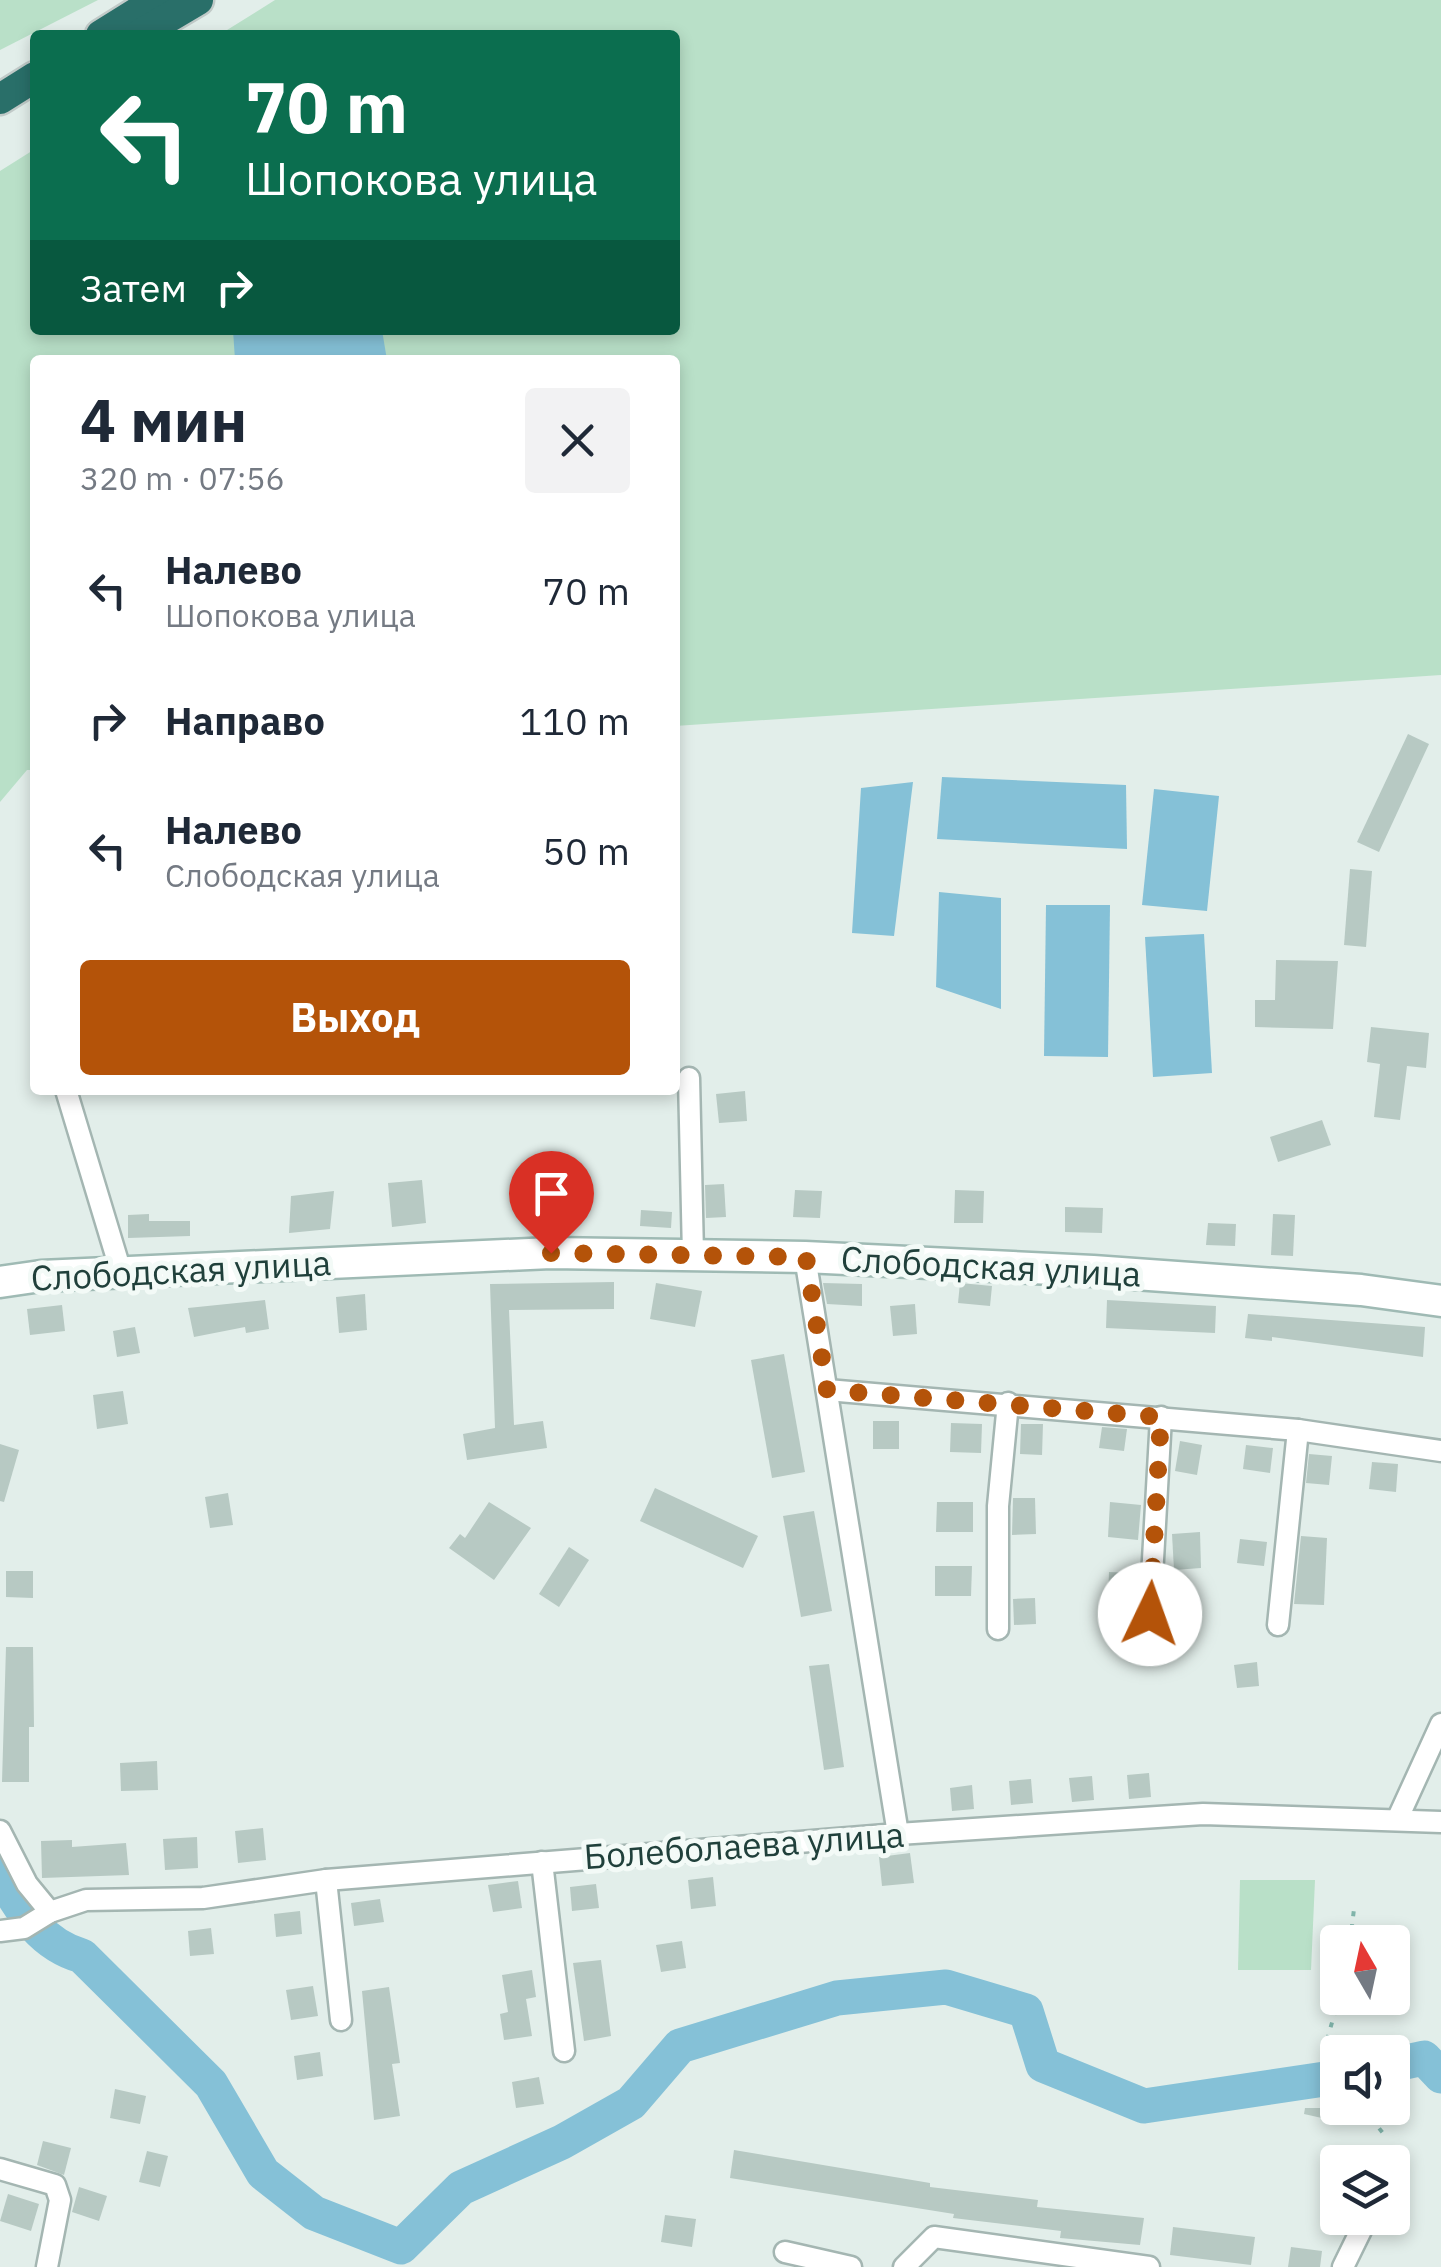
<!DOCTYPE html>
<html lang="ru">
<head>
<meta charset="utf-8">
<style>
	:root { --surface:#fff; --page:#f2f2f3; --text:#1f2937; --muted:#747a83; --accent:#b45309 }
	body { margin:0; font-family:"IBM Plex Sans",sans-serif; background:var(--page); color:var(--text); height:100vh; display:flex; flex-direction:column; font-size:38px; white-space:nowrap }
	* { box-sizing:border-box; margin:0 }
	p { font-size:32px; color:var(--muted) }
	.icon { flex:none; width:55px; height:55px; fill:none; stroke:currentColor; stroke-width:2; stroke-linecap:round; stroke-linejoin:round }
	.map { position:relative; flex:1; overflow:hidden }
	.panel { position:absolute; left:30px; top:355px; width:650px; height:740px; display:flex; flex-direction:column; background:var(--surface); border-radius:10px; box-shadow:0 5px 15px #0003 }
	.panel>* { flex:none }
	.banner { position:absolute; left:30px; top:30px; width:650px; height:305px; border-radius:10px; box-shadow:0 5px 15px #0003; background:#0b6e4f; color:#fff; overflow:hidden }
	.needle { width:65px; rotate:351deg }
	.tools { position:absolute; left:1320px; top:1925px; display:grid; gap:20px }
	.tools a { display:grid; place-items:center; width:90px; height:90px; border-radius:10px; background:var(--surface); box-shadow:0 5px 15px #0003; font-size:50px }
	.pin { position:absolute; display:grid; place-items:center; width:85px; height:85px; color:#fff; margin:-102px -42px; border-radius:50% 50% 50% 0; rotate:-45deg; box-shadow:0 0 10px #0007 }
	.pin .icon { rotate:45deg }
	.me { position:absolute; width:110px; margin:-55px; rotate:3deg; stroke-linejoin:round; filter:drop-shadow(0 0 8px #0008) }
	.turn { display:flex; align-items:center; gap:35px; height:210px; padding:0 50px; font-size:45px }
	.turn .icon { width:130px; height:130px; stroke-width:2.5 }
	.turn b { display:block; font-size:70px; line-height:85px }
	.then { display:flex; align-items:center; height:95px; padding:0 50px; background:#0003; gap:20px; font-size:38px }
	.round { display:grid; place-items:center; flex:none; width:105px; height:105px; border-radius:10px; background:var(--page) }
	.headline { display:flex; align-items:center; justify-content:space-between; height:170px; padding:0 50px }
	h1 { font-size:60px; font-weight:700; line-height:75px }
	.action { display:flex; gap:20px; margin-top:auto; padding:20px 50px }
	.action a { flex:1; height:115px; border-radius:10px; background:var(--accent); color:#fff; font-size:40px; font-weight:700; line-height:115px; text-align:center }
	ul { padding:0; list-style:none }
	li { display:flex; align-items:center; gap:30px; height:130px; padding:0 50px }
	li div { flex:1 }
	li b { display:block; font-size:38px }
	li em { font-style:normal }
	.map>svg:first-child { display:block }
	.green { fill:#b9e0c8 }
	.water { fill:#85c1d7 }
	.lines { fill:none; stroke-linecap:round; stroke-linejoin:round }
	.river { stroke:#85c1d7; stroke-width:35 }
	.building { fill:#b7c9c3 }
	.street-casing { stroke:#a4b6b2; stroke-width:25 }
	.secondary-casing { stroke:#9fbab4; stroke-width:35 }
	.highway-casing { stroke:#c1cac8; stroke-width:35 }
	.path { stroke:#80b4aa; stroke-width:4; stroke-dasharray:5 8; stroke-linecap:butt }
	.street { stroke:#fff; stroke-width:20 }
	.secondary { stroke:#fff; stroke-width:30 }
	.highway { stroke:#296f69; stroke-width:30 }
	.route { stroke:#b45309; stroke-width:18; stroke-dasharray:0 32.4 }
	.labels { text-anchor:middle; stroke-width:10; stroke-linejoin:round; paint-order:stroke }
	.street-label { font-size:35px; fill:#20403b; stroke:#f3faf7 }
</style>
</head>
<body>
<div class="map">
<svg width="1441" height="2267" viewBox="0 0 1441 2267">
	<rect width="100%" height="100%" fill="#e2eeea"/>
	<g class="green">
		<polygon points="0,0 98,0 0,50"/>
		<polygon points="275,0 1441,0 1441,675 675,726 675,360 35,360 35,770 27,770 0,802 0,171 35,149 35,330 675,330 675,35 219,35"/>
		<polygon points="1240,1880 1315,1880 1311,1970 1238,1970"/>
	</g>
	<g class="water">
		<polygon points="233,330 382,330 387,360 235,360"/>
		<polygon points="942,777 1126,785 1127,849 937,839"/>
		<polygon points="913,782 894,936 852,933 861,788"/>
		<polygon points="1154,789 1219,796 1207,911 1142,905"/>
		<polygon points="939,892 1001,898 1001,1009 936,987"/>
		<polygon points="1046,905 1110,905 1108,1057 1044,1056"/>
		<polygon points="1204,934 1212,1073 1153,1077 1145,937"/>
	</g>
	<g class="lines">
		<g class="river">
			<path d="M0,1874C22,1911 40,1944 82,1956L211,2084L263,2173L314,2213L401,2247L461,2188L562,2142L631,2103L680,2046L837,1998L946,1987L1026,2011L1043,2065L1144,2106L1338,2077"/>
			<polyline points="1392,2065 1424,2058 1441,2076"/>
		</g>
	</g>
	<g class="building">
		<polygon points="1408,734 1429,744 1379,852 1357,842"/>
		<polygon points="1350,869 1372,871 1366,947 1344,945"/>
		<polygon points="1276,960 1338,961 1333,1029 1255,1027 1255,1000 1275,1000"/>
		<polygon points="1371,1027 1429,1033 1426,1068 1407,1066 1400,1120 1374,1117 1380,1064 1367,1062"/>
		<polygon points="745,1091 747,1121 719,1123 716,1094"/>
		<polygon points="1322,1120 1331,1145 1278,1162 1270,1137"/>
		<polygon points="422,1180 426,1223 392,1227 388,1183"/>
		<polygon points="724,1184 726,1217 706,1218 705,1185"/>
		<polygon points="795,1190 822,1191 820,1218 793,1217"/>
		<polygon points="955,1190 984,1191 983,1223 954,1223"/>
		<polygon points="334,1191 330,1229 289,1233 291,1196"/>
		<polygon points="1065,1207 1103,1208 1102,1233 1065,1232"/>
		<polygon points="641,1210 672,1212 671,1228 640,1226"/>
		<polygon points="149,1214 149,1221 190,1221 190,1236 128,1238 128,1215"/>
		<polygon points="1273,1214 1295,1215 1293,1256 1271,1255"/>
		<polygon points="1208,1223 1236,1224 1235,1246 1206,1245"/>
		<polygon points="614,1282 614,1309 509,1310 514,1425 543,1421 547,1448 467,1460 463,1434 495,1428 490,1284"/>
		<polygon points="656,1283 702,1291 695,1327 650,1319"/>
		<polygon points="823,1283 862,1284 862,1306 827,1304"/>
		<polygon points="960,1283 992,1286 990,1306 958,1303"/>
		<polygon points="365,1294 367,1330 339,1333 336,1297"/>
		<polygon points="265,1300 269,1329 246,1333 245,1327 194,1337 188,1308"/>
		<polygon points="1107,1300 1216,1306 1215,1333 1106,1328"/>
		<polygon points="915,1304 917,1334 893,1336 890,1306"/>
		<polygon points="62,1305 65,1331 30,1335 27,1309"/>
		<polygon points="1248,1314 1425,1327 1423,1357 1272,1337 1272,1341 1245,1338"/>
		<polygon points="135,1327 140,1353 117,1357 113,1331"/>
		<polygon points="784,1354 805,1472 772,1478 751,1360"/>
		<polygon points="123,1391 128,1424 97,1429 93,1395"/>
		<rect x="873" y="1421" width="26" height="28"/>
		<polygon points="951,1423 982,1424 981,1453 950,1452"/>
		<polygon points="1021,1424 1043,1424 1042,1455 1020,1454"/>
		<polygon points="1102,1427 1127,1429 1124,1451 1099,1448"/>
		<polygon points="1180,1441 1202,1445 1197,1475 1175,1471"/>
		<polygon points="0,1444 19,1450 4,1502 0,1501"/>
		<polygon points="1246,1445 1273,1448 1270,1473 1243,1469"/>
		<polygon points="1309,1454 1332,1456 1329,1485 1306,1483"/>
		<polygon points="1372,1462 1398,1464 1396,1492 1369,1489"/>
		<polygon points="655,1488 758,1536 743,1568 640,1521"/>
		<polygon points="228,1493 233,1525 210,1528 205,1497"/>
		<polygon points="1013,1498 1035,1498 1036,1534 1012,1535"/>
		<polygon points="489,1502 531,1528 494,1580 449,1548 460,1534 465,1538"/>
		<polygon points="937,1502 973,1502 973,1532 936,1532"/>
		<polygon points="1110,1502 1141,1505 1138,1540 1108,1537"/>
		<polygon points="814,1511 832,1611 801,1617 783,1516"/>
		<polygon points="1200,1532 1201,1568 1174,1570 1172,1534"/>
		<polygon points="1301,1536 1327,1538 1324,1605 1294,1604"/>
		<polygon points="1240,1539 1267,1542 1264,1566 1237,1563"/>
		<polygon points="569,1547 589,1560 559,1607 539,1594"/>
		<polygon points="935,1566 972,1566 971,1596 935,1596"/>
		<polygon points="6,1571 33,1571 33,1598 6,1597"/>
		<polygon points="1109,1572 1134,1573 1133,1601 1108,1600"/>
		<polygon points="1035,1598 1036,1624 1014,1625 1013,1599"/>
		<polygon points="6,1647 33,1647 34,1727 29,1727 29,1782 2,1782"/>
		<polygon points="1257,1662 1259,1686 1237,1688 1234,1665"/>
		<polygon points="829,1664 844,1767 824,1770 809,1666"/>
		<polygon points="157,1761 158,1790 121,1791 120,1763"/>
		<polygon points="1149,1773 1151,1797 1129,1799 1127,1775"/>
		<polygon points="1092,1776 1094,1800 1072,1802 1069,1778"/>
		<polygon points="1031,1779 1033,1803 1011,1805 1009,1781"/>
		<polygon points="972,1785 974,1809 952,1811 950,1788"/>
		<polygon points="263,1828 266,1860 238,1863 235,1831"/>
		<polygon points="197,1837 198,1868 165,1870 163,1839"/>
		<polygon points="72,1840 72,1847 126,1843 129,1875 42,1878 41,1841"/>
		<polygon points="910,1853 914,1883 882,1886 879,1857"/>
		<polygon points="713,1877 716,1906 691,1909 688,1880"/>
		<polygon points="518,1881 522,1908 493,1912 488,1885"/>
		<polygon points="596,1884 599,1908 572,1911 570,1887"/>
		<polygon points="380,1899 384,1922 354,1926 351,1903"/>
		<polygon points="300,1911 302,1934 276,1937 274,1914"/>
		<polygon points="211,1928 214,1954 190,1956 188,1931"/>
		<polygon points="682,1941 686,1968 661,1972 656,1945"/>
		<polygon points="601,1960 611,2036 584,2041 573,1963"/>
		<polygon points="532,1970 536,1997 526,1999 532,2036 504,2040 500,2014 508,2012 502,1975"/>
		<polygon points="313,1986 318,2016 291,2020 286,1990"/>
		<polygon points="389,1987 400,2063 392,2064 400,2116 374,2120 362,1991"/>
		<polygon points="320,2052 323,2076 297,2080 294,2056"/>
		<polygon points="539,2077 544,2104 516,2108 512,2082"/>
		<polygon points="115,2089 146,2096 140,2124 110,2118"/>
		<polygon points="1305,2108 1357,2108 1353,2125 1304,2114"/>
		<polygon points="43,2141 71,2148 64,2175 37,2165"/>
		<polygon points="734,2150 930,2183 930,2187 1038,2200 1037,2207 1144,2218 1140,2245 1060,2238 1061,2231 953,2218 954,2214 730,2178"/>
		<polygon points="147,2151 168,2156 160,2187 139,2182"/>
		<polygon points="79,2187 107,2196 99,2221 72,2212"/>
		<polygon points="8,2194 39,2204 31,2231 0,2221"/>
		<polygon points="665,2215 696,2219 692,2247 661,2242"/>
		<polygon points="1173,2227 1255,2237 1251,2265 1170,2255"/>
		<polygon points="1291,2247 1322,2251 1320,2267 1288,2267"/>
	</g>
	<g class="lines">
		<defs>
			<g id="street">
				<polyline points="689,1078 693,1255"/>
				<polyline points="66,1090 121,1272"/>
				<polyline points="805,1257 898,1834"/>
				<polyline points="827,1390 1298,1430 1441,1451"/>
				<polyline points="1150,1613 1161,1417"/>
				<polyline points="1278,1625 1298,1430"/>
				<polyline points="998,1629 998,1506 1008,1403"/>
				<polyline points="1397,1820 1441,1724"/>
				<polyline points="0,1831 27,1884 50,1912"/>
				<polyline points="542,1862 564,2051"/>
				<polyline points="326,1880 341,2020"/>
				<polyline points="0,1931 24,1928 50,1912 86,1900 203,1898 326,1880 898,1834 1203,1814 1441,1822"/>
				<polyline points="0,2169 55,2185 60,2200 47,2267"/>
				<polyline points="785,2252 851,2267"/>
				<polyline points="904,2267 934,2237 1149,2267"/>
				<polyline points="1343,2267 1367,2218"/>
			</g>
			<polyline id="secondary" points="0,1282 41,1276 551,1253 805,1257 1093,1271 1361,1290 1441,1301"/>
			<g id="highway">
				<polyline points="101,35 157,0"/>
				<polyline points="139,35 198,0"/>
				<polyline points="0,99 35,77"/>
			</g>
		</defs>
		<use href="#street" class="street-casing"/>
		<use href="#secondary" class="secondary-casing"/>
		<use href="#highway" class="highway-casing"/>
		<g class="path">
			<polyline points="1350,1942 1354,1909"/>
			<polyline points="1338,2073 1323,2054 1339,1998"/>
			<polyline points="1363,2108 1386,2137"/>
		</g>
		<use href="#street" class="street"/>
		<use href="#secondary" class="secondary"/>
		<use href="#highway" class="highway"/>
	</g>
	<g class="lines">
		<polyline class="route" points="551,1253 806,1257 827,1390 1161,1417 1150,1614"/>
	</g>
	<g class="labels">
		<g class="street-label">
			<text transform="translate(991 1267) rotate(3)" y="12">Слободская улица</text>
			<text transform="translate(181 1271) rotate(-3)" y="12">Слободская улица</text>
			<text transform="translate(744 1846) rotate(-4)" y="12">Болеболаева улица</text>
		</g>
	</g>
</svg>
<div class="tools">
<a><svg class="needle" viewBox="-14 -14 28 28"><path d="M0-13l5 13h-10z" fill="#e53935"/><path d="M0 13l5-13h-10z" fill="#747a83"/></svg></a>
<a><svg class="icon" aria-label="sound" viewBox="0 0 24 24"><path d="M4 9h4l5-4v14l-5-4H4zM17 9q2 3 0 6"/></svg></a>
<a><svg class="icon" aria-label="layers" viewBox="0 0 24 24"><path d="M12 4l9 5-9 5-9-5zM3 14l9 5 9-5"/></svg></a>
</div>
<div class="pin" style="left:551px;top:1253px;background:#d93025"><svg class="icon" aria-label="arrive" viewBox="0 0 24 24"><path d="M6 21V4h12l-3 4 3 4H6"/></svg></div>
<svg class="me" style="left:1150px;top:1614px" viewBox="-20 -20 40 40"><circle r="19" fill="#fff"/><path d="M0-13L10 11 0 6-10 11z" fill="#b45309"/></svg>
<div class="banner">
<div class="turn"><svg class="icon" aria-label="left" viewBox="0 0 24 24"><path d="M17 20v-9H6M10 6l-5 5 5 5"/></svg><div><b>70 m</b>Шопокова улица</div></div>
<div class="then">Затем<svg class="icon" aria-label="right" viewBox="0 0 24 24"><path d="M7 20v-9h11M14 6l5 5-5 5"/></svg></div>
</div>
<section class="panel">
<div class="headline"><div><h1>4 мин</h1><p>320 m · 07:56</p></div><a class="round"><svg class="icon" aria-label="close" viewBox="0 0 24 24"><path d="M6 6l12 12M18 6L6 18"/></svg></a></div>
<ul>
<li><svg class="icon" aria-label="left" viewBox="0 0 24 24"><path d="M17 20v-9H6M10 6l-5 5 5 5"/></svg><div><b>Налево</b><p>Шопокова улица</p></div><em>70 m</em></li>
<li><svg class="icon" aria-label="right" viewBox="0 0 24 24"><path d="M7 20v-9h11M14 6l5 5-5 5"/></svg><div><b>Направо</b></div><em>110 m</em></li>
<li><svg class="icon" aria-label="left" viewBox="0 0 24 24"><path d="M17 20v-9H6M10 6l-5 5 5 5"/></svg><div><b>Налево</b><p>Слободская улица</p></div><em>50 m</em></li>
</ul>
<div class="action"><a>Выход</a></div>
</section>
</div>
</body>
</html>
